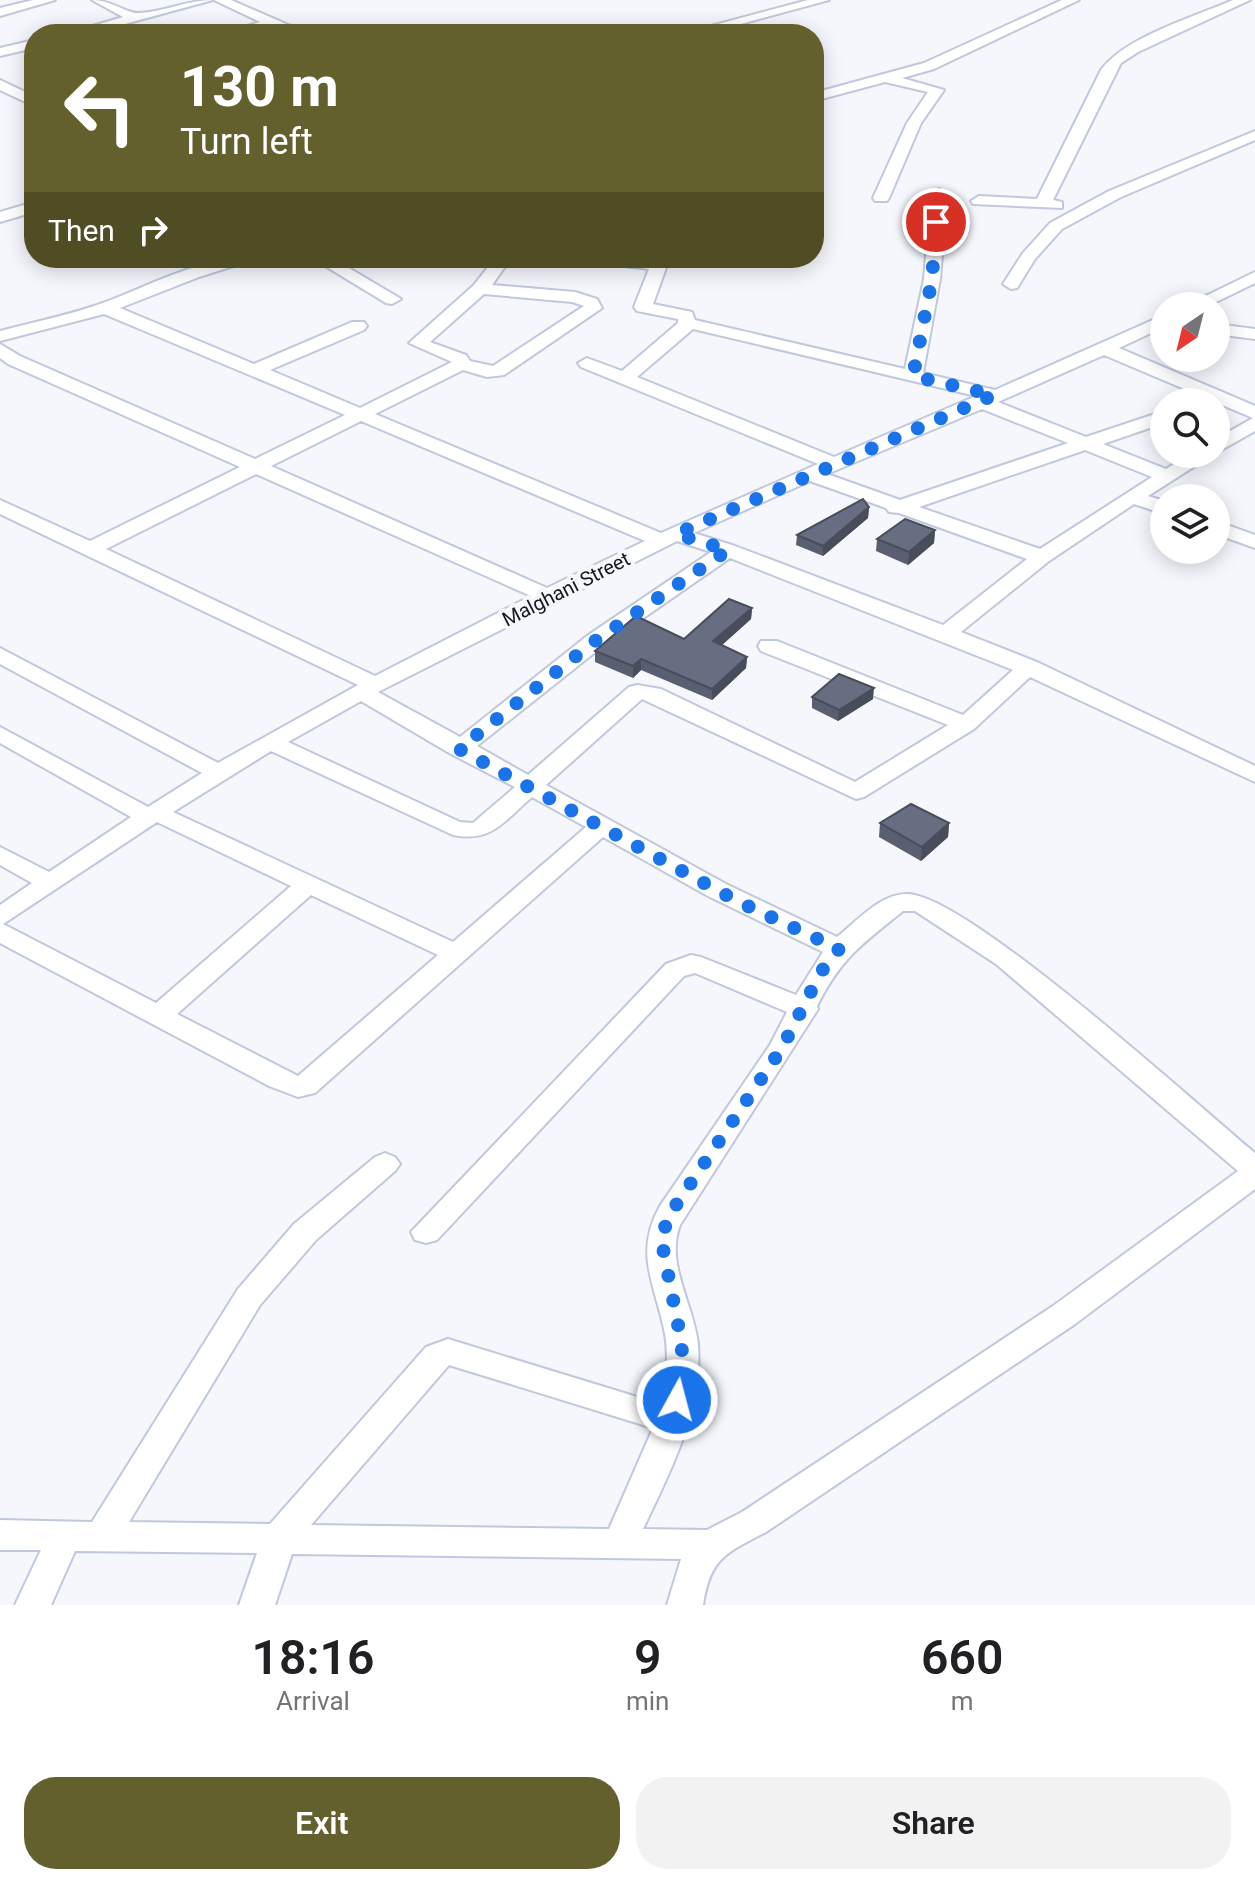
<!DOCTYPE html>
<html lang="en">
<head>
<meta charset="utf-8">
<style>
	:root { --surface:#fff; --page:#f2f2f2; --text:#202124; --muted:#757577; --accent:#64602d }
	body { margin:0; font-family:Roboto,sans-serif; background:var(--page); color:var(--text); height:100vh; display:flex; flex-direction:column; font-size:30px; white-space:nowrap }
	* { box-sizing:border-box; margin:0 }
	p { font-size:26px; color:var(--muted) }
	.icon { flex:none; width:44px; height:44px; fill:none; stroke:currentColor; stroke-width:2; stroke-linecap:round; stroke-linejoin:round }
	.map { position:relative; height:1605px; overflow:hidden }
	.details { display:flex; flex-direction:column; background:var(--surface); flex:1 }
	.details>* { flex:none }
	.banner { position:absolute; left:24px; top:24px; width:800px; height:244px; border-radius:32px; box-shadow:0 4px 20px #0003; background:#64602d; color:#fff; overflow:hidden }
	.needle { width:52px; rotate:215deg }
	.fabs { position:absolute; left:1150px; top:292px; display:grid; gap:16px }
	.fabs a { display:grid; place-items:center; width:80px; height:80px; border-radius:50%; background:var(--surface); box-shadow:0 4px 20px #0003; font-size:40px }
	.pin { position:absolute; display:grid; place-items:center; width:68px; height:68px; color:#fff; margin:-34px; border:4px solid #fff; border-radius:50%; box-shadow:0 2px 8px #0007 }
	.me { position:absolute; width:88px; margin:-44px; rotate:7deg; stroke-linejoin:round; filter:drop-shadow(0 0 6px #0008) }
	.turn { display:flex; align-items:center; gap:28px; height:168px; padding:0 24px; font-size:36px }
	.turn .icon { width:104px; height:104px; stroke-width:2.5 }
	.turn b { display:block; font-size:56px; line-height:68px }
	.then { display:flex; align-items:center; height:76px; padding:0 24px; background:#0003; gap:16px; font-size:30px }
	.eta { display:flex; justify-content:space-evenly; align-items:center; height:136px; text-align:center }
	.eta b { font-size:48px; font-weight:600; line-height:56px }
	.primary-button { display:flex; gap:16px; margin-top:auto; padding:16px 24px }
	.primary-button a { flex:1; height:92px; border-radius:32px; background:var(--accent); color:#fff; font-size:32px; font-weight:600; line-height:92px; text-align:center }
	.primary-button a+a { background:var(--page); color:var(--text) }
	.map>svg:first-child { display:block }
	.lines { fill:none; stroke-linecap:round; stroke-linejoin:round }
	.minor-casing { stroke:#bfc8de; stroke-width:4 }
	.minor { fill:#fff; fill-rule:evenodd }
	.wall { fill:#595f70 }
	.shaded-wall { fill:#484d5b }
	.building { fill:#676e82; stroke:#484d5b; stroke-width:2 }
	.route { stroke:#1a73e8; stroke-width:14; stroke-dasharray:0 25.2 }
	.labels { text-anchor:middle; stroke-width:8; stroke-linejoin:round; paint-order:stroke }
	.street-label { font-size:20px; fill:#161921; stroke:#f5f7fc }
</style>
</head>
<body>
<div class="map">
<svg width="1255" height="1605" viewBox="0 0 1255 1605">
	<rect width="100%" height="100%" fill="#f5f7fc"/>
	<g class="lines">
		<defs>
			<g id="minor">
				<polygon points="33,0 55,0 0,16 0,8"/>
				<path d="M92,0C112,0 127,14 139,13C164,12 187,0 213,0L88,34H65L123,17Z"/>
				<path d="M214,0H231L309,34C295,34 277,27 269,27C252,29 238,34 221,34L260,22Z"/>
				<polygon points="808,0 829,0 704,34 681,34"/>
				<polygon points="1062,0 1079,0 934,69 902,78 944,90 921,123 889,198 887,201 875,201 873,198 907,123 928,92 885,82 814,101 814,93 924,63"/>
				<path d="M1233,0H1250L1138,52L1121,63L1053,200L1062,202V208L973,204L971,201L979,196L1037,199L1101,70C1126,36 1195,17 1233,0Z"/>
				<polygon points="34,40 34,48 0,56 0,48"/>
				<polygon points="0,80 34,96 34,106 0,90"/>
				<polygon points="1255,131 1255,140 1121,197 1062,229 1035,259 1017,288 1011,289 1003,284 1023,253 1050,223 1109,191"/>
				<path d="M939,189L947,194L940,279L923,373L995,390L1164,315V327L1119,348L1255,406V431L1216,453V439L1253,418L1104,355L998,402L1086,437L1164,411V423L1103,444L1166,469L1190,454H1214L1148,496L1164,501V514L1134,504L1049,561L961,632L1037,662L1255,766V782L1030,677L974,729L864,797L856,799L642,699L546,785L726,884L837,937C857,921 881,893 908,894C968,896 1197,1105 1255,1153V1189L1075,1324L766,1532C726,1553 710,1558 703,1605H667L681,1559L292,1554L275,1605H239L257,1553L75,1551L51,1605H15L41,1550H0V1520L92,1522L238,1289L294,1224L375,1157L385,1153L395,1157L400,1164L395,1171L316,1240L260,1305L129,1522L270,1524L426,1347L448,1339L660,1404C666,1382 669,1357 665,1334C656,1286 633,1254 660,1206L770,1045L787,1012L695,973L684,976L437,1240L426,1243L415,1240L411,1232L666,964L691,955L701,957L796,995L823,952L708,896L603,837L315,1093L298,1097L269,1086L0,943V905L32,883L0,865V847L49,872L131,817L0,743V727L148,807L202,773L0,664V648L218,763L358,685L0,514V500L90,541L240,467L8,364L0,358V344L20,356L255,459L345,415L104,314L0,341V331C34,322 70,315 103,303C151,285 199,258 251,258L249,261L199,277L120,308L254,364L352,322H364L367,326L364,330L270,370L360,408L452,362L409,343L474,285L495,258H511L492,285L575,292L597,299L602,308L504,375L487,377L463,370L375,414L661,533L818,464L581,367L578,363L587,358L622,371L678,323V319L637,311L634,307L649,269L599,263L591,258L665,261L667,265L653,304L692,312L695,320L905,369L924,279L931,194ZM484,294L572,302L584,306L493,366L470,361L466,355L430,342ZM693,329L976,396L834,457L637,377ZM982,409L1068,443L900,500L827,474ZM361,421L645,541L547,588L271,466ZM1085,450L1152,477L1040,549L919,507ZM256,474L531,596L375,676L106,549ZM810,481L886,508L889,512L899,513L1027,559L943,625L735,546L694,533ZM677,541L711,552L587,636L460,737L378,692ZM730,558L1013,670L963,715L777,641H761L758,646L761,651L948,725L855,782L661,689L637,685L629,687L528,775L477,746L603,646ZM361,701L451,754L515,787L473,823L460,822L288,742ZM271,751L453,835C492,843 505,820 532,797L586,827L453,942L173,812ZM157,822L291,886L156,1003L3,924ZM311,895L438,955L298,1076L177,1014ZM903,911H915L996,964L1238,1171L1053,1306L742,1512L707,1530L643,1529C670,1472 703,1410 698,1344C694,1305 665,1264 680,1225L818,1009L817,1006C842,957 861,945 903,911ZM449,1365L653,1428L609,1529L311,1525Z"/>
				<polygon points="34,202 34,212 0,222 0,212"/>
				<polygon points="312,258 332,258 401,299 392,304 386,303"/>
				<polygon points="726,258 742,258 739,265 727,265"/>
				<polygon points="1255,272 1255,283 1208,306 1185,306"/>
				<polygon points="1216,324 1255,329 1255,339 1216,334"/>
				<polygon points="1216,521 1255,535 1255,548 1216,534"/>
			</g>
		</defs>
		<use href="#minor" class="minor-casing"/>
		<use href="#minor" class="minor"/>
	</g>
	<g class="wall">
		<polygon points="869,507 868,518 823,556 796,545 797,535"/>
		<polygon points="935,530 934,543 908,565 876,551 877,539"/>
		<polygon points="752,608 751,619 722,645 747,657 746,668 712,700 641,670 633,678 595,662 595,651 684,639"/>
		<polygon points="812,697 873,699 838,721 812,708"/>
		<polygon points="880,823 949,823 948,837 921,861 879,837"/>
	</g>
	<g class="shaded-wall">
		<polygon points="869,507 868,518 823,556 823,546"/>
		<polygon points="935,530 934,543 908,565 909,552"/>
		<polygon points="752,608 751,619 713,653 713,641"/>
		<polygon points="747,657 746,668 712,700 712,689"/>
		<polygon points="641,659 641,670 633,678 633,666"/>
		<polygon points="874,688 873,699 838,721 839,710"/>
		<polygon points="949,823 948,837 921,861 922,847"/>
	</g>
	<g class="building">
		<polygon points="863,499 869,507 823,546 797,535"/>
		<polygon points="905,519 935,530 909,552 877,539"/>
		<polygon points="729,599 752,608 713,641 747,657 712,689 641,659 633,666 595,651 636,616 684,639"/>
		<polygon points="839,674 874,688 839,710 812,697"/>
		<polygon points="911,804 949,823 922,847 880,823"/>
	</g>
	<g class="lines">
		<polyline class="route" points="677,1400 681,1379 682,1345 661,1238 670,1214 782,1048 821,972 839,949 737,901 459,749 595,641 728,550 676,534 994,395 913,376 932,279 936,222"/>
	</g>
	<g class="labels">
		<g class="street-label">
			<text transform="translate(566 589) rotate(-27)" y="7">Malghani Street</text>
		</g>
	</g>
</svg>
<div class="fabs">
<a><svg class="needle" viewBox="-14 -14 28 28"><path d="M0-13l5 13h-10z" fill="#e53935"/><path d="M0 13l5-13h-10z" fill="#757577"/></svg></a>
<a><svg class="icon" aria-label="search" viewBox="0 0 24 24"><circle cx="10" cy="10" r="6"/><path d="M15 15l6 6"/></svg></a>
<a><svg class="icon" aria-label="layers" viewBox="0 0 24 24"><path d="M12 4l9 5-9 5-9-5zM3 14l9 5 9-5"/></svg></a>
</div>
<div class="pin" style="left:936px;top:222px;background:#d93025"><svg class="icon" aria-label="arrive" viewBox="0 0 24 24"><path d="M6 21V4h12l-3 4 3 4H6"/></svg></div>
<svg class="me" style="left:677px;top:1400px" viewBox="-20 -20 40 40"><circle r="17" fill="#1a73e8" stroke="#fff" stroke-width="3"/><path d="M0-11L8 9 0 5-8 9z" fill="#fff"/></svg>
<div class="banner">
<div class="turn"><svg class="icon" aria-label="left" viewBox="0 0 24 24"><path d="M17 20v-9H6M10 6l-5 5 5 5"/></svg><div><b>130 m</b>Turn left</div></div>
<div class="then">Then<svg class="icon" aria-label="right" viewBox="0 0 24 24"><path d="M7 20v-9h11M14 6l5 5-5 5"/></svg></div>
</div>
</div>
<section class="details">
<div class="eta">
<div><b>18:16</b><p>Arrival</p></div>
<div><b>9</b><p>min</p></div>
<div><b>660</b><p>m</p></div>
</div>
<div class="primary-button"><a>Exit</a><a>Share</a></div>
</section>
</body>
</html>
